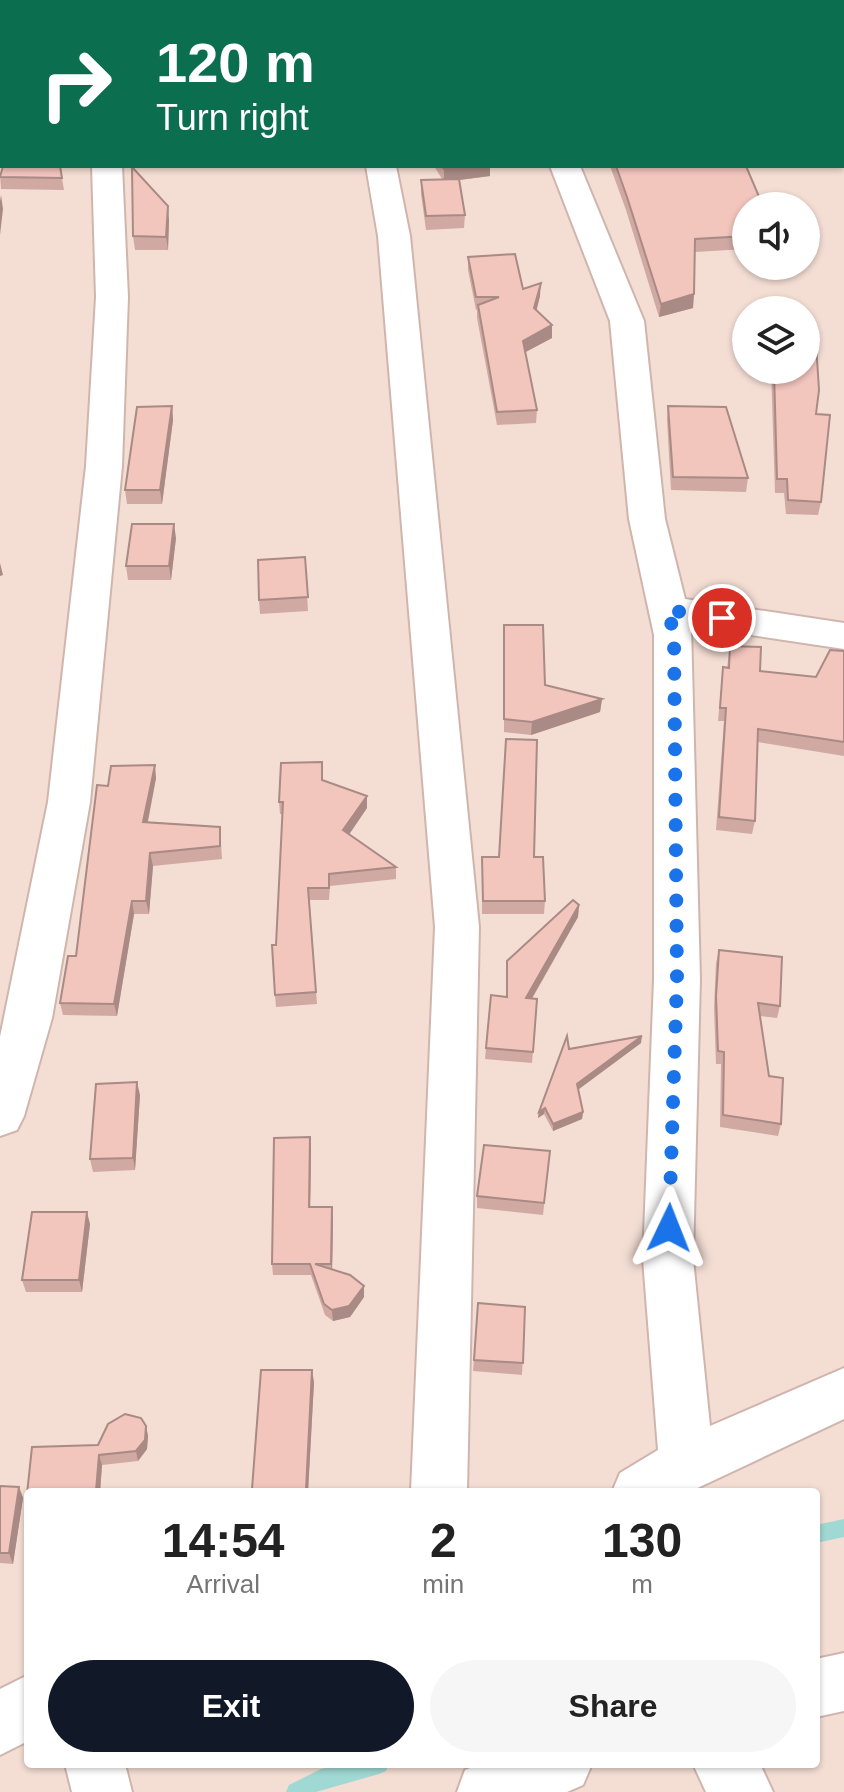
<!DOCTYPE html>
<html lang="en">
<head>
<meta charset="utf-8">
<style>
	:root { --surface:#fff; --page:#f6f6f6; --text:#222; --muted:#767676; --accent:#111827 }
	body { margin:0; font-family:Arial,sans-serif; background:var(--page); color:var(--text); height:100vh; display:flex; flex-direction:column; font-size:30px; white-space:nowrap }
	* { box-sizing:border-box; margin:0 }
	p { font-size:26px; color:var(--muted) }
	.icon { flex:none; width:44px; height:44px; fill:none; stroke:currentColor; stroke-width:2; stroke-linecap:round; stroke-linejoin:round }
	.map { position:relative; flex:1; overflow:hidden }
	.drawer { position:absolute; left:24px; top:1488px; width:796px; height:280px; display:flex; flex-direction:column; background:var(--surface); border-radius:8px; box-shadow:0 2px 6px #0004 }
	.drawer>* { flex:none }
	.hud { position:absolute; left:0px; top:0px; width:844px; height:168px; box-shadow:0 2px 6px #0004; background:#0b6e4f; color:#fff; overflow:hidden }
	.fabs { position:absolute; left:732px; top:192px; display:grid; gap:16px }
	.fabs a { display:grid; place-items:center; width:88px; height:88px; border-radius:50%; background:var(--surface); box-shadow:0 2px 6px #0004; font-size:40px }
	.pin { position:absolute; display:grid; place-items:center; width:68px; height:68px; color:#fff; margin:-34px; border:4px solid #fff; border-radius:50%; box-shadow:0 2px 8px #0007 }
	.me { position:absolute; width:88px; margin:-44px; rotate:2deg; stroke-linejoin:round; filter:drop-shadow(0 0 6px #0008) }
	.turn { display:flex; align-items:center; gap:28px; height:168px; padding:0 24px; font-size:36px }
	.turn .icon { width:104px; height:104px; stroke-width:2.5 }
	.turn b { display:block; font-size:56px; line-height:68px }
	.eta { display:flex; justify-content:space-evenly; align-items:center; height:136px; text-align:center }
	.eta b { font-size:48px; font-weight:800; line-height:56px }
	.primary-button { display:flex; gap:16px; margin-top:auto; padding:16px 24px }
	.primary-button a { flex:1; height:92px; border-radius:48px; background:var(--accent); color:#fff; font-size:32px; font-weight:800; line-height:92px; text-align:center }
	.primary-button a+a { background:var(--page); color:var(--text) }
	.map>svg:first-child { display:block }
	.residential { fill:#f4ded4; fill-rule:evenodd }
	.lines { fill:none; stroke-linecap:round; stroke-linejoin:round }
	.stream { fill:#a0d8d3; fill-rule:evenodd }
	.minor-casing { stroke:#d0b5ae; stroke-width:4 }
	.minor { fill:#fff; fill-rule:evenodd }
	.wall { fill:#d0a9a3 }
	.shaded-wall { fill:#a98a84 }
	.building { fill:#f2c5bd; stroke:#a98a84; stroke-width:2 }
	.route { stroke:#1a73e8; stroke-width:14; stroke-dasharray:0 25.2 }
</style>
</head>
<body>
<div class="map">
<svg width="844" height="1792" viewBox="0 0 844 1792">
	<rect width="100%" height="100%" fill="#fceee6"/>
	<path class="residential" d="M0,0H844V1792H0ZM2,2H842V166H2ZM746,206H806V266H746ZM746,310H806V370H746ZM28,1492H816V1764H28Z"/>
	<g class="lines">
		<g class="stream">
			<polygon points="844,1519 844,1537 816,1543 816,1525"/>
			<polygon points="342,1764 389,1764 386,1771 379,1774 316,1792 286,1792 289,1785 321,1769"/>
		</g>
		<defs>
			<g id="minor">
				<polygon points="22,0 50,0 21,2"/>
				<polygon points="108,0 136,0 107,2"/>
				<polygon points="334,0 362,0 363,2 335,2"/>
				<rect x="485" y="0" width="28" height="2"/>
				<polygon points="730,0 758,0 759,2 731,2"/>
				<polygon points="2,115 2,139 0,140 0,116"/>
				<polygon points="842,141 844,142 844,162 842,161"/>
				<polygon points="92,166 122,166 128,297 122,466 90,802 52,1018 24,1116 17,1130 0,1136 0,1037 48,802 86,466 96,297"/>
				<polygon points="366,166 396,166 410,236 479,927 467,1492 411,1492 435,927 378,236"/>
				<polygon points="550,166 580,166 644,321 665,519 685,599 844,623 844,649 691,626 700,979 693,1259 710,1426 844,1368 844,1419 689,1492 612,1492 620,1473 658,1450 643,1259 654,979 654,635 629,519 610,321"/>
				<polygon points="844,1653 844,1711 816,1717 816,1659"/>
				<polygon points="28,1675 28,1741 0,1755 0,1689"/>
				<polygon points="65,1764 125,1764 132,1792 72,1792"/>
				<polygon points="481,1764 592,1764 583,1785 567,1792 457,1792 465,1770"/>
				<polygon points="693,1764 760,1764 773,1792 706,1792"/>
			</g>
		</defs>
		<use href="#minor" class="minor-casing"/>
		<use href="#minor" class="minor"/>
	</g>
	<g class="wall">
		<polygon points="514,0 625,0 623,2 514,2"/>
		<polygon points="786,0 844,0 844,86 842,82 842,2 787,2"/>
		<polygon points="2,84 2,159 0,152"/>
		<polygon points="141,166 190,166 141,168"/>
		<polygon points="434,166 490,166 490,176 459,180 465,215 464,228 426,230 421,194 421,180 442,179"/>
		<polygon points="610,166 746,166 746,249 695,252 693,308 659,317 626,210"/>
		<polygon points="0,174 62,178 64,190 1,189"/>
		<polygon points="169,220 168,250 135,250 133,236"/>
		<polygon points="468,257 523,289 540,296 536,310 552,325 552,338 525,352 537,410 536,423 497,425 477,318 477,310 476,310 468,270"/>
		<polygon points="771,370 806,370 816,414 821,502 818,515 786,514 784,493 775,493"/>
		<polygon points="172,406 173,420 162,504 127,504 125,490"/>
		<polygon points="668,406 748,478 746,492 671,490 667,420"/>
		<polygon points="176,538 171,580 128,580 126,566"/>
		<polygon points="305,557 308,611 260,614 259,600"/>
		<polygon points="504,638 545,685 602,699 600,712 531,735 504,732"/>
		<polygon points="730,646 760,671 816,677 844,651 844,756 758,742 755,821 752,834 716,830 724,721 718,721 723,667 727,668"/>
		<polygon points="156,778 148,822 220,827 222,859 153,866 149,914 134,914 117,1016 63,1015 60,1003 76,956 108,786"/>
		<polygon points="323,780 367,808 349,834 396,867 396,879 330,886 329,900 309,900 317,1004 276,1007 275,995 276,945 283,814 280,814 279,802"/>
		<polygon points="482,857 534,857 545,901 544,914 482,914"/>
		<polygon points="579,905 578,917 532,999 537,999 532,1063 485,1059 486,1048 506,997"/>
		<polygon points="719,950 780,1006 777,1018 760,1016 769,1076 781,1124 778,1136 720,1127 721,1064 716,1064 714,1008 716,963"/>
		<polygon points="641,1043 578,1090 583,1112 582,1119 553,1131 544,1114 538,1118 539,1112 569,1049"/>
		<polygon points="140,1095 135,1170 93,1172 90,1159"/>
		<polygon points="311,1149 310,1207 333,1218 332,1270 364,1297 350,1317 333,1321 325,1315 311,1275 273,1275 272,1264"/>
		<polygon points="550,1151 543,1215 477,1208 477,1196"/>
		<polygon points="90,1224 82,1292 26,1292 22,1280"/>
		<polygon points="478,1303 525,1307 522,1375 473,1371"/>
		<polygon points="314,1382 308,1492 253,1492 252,1489"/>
		<polygon points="125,1414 141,1418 146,1426 148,1436 147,1449 138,1461 102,1465 100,1492 28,1492 28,1496 27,1494 32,1447 98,1445 108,1424"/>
		<polygon points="0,1486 19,1487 23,1498 13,1564 0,1563"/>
	</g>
	<g class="shaded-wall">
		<polygon points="475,166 490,166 490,176 444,182 444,169"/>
		<polygon points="1,195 3,209 0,235 0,201"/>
		<polygon points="168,206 169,220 168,250 166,237"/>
		<polygon points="541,283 540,296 534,321 534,308"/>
		<polygon points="694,294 693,308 659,317 661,304"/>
		<polygon points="552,325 552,338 522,354 523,341"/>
		<polygon points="172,406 173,420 162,504 160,490"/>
		<polygon points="174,524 176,538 171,580 169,566"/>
		<polygon points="0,563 3,575 0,576"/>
		<polygon points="602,699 600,712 531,735 532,722"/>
		<polygon points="155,765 156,778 145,835 143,822"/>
		<polygon points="367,796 367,808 344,842 343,830"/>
		<polygon points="150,853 153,866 149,914 146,901"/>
		<polygon points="132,901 134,914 117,1016 114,1004"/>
		<polygon points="579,905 578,917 525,1010 526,998"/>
		<polygon points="642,1036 641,1043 576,1091 577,1084"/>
		<polygon points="137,1082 140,1095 135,1170 133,1158"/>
		<polygon points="545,1108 544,1114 538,1118 539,1112"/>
		<polygon points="583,1112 582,1119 553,1131 553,1124"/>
		<polygon points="310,1137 311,1149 310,1218 309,1207"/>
		<polygon points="332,1207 333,1218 332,1275 331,1264"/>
		<polygon points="87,1212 90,1224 82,1292 79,1280"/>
		<polygon points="364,1286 364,1297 350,1317 333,1321 332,1310"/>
		<polygon points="312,1370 314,1382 308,1492 306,1492"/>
		<polygon points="146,1426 148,1436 147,1449 138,1461 136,1451"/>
		<polygon points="99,1455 102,1465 100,1492 97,1492"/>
		<polygon points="19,1487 23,1498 13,1564 9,1553"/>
	</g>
	<g class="building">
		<rect x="143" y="0" width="86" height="2"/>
		<polygon points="248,0 289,0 290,2 248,2"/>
		<polygon points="370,0 456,0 457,2 371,2"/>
		<polygon points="514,0 605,0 563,2 514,2"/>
		<polygon points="795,0 844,0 844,70 842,66 842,2 796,2"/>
		<polygon points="0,84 2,84 2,134 0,134 0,129 1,130"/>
		<polygon points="3,166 60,166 62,178 0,177"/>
		<polygon points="442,166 475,166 444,169"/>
		<polygon points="616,166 746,166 763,206 746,206 746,236 695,239 694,294 661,304 627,197"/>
		<polygon points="132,167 168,206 166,237 133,236"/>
		<polygon points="459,179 465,215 426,216 421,180"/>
		<polygon points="515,254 523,289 541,283 534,308 552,325 523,341 537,410 497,412 478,305 499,297 476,297 468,257"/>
		<polygon points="806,328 815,328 819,390 816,414 830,415 821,502 788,500 787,479 777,479 774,370 806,370"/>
		<polygon points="172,406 160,490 125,490 137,407"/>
		<polygon points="668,406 726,407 748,478 673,477"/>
		<polygon points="132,524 174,524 169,566 126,566"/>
		<polygon points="305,557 308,597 259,600 258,560"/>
		<polygon points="504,625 543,625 545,685 602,699 532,722 504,719"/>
		<polygon points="730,646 761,647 760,671 816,677 830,650 844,651 844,742 758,729 755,821 719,817 726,708 720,708 723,667 729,668"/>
		<polygon points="506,739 537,740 534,857 543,857 545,901 483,901 482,857 499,857"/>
		<polygon points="322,762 322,780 367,796 343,830 396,867 329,874 329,888 308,888 316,992 275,995 272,945 276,945 283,802 279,802 281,763"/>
		<polygon points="155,765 143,822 220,827 220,846 150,853 146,901 132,901 114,1004 60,1003 68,956 76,956 97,785 108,786 111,766"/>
		<polygon points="573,900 579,905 526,998 537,999 533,1052 486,1048 491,995 507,997 507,961"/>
		<polygon points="719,950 782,957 780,1006 758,1003 769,1076 783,1078 781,1124 723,1115 724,1052 718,1051 716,996"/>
		<polygon points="567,1036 569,1049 642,1036 577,1084 583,1112 553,1124 545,1108 539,1112"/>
		<polygon points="137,1082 133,1158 90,1159 96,1084"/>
		<polygon points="310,1137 309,1207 332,1207 331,1264 315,1264 350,1275 364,1286 349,1306 332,1310 324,1304 310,1264 272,1264 274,1138"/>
		<polygon points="484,1145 550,1151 544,1203 477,1196"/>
		<polygon points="32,1212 87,1212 79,1280 22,1280"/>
		<polygon points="478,1303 525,1307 523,1363 474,1360"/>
		<polygon points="261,1370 312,1370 306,1490 252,1489"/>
		<polygon points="125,1414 141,1418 146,1426 145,1440 136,1451 99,1455 96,1491 28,1492 27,1494 32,1447 98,1445 108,1424"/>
		<polygon points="0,1486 19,1487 9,1553 0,1553"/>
	</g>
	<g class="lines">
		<polyline class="route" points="669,1228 677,979 674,635 668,610 722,618"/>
	</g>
</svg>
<div class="fabs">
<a><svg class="icon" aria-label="sound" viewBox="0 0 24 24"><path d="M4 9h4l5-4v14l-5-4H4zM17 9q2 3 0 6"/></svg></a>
<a><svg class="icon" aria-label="layers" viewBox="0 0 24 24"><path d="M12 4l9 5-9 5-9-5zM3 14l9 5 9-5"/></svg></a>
</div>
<div class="pin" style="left:722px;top:618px;background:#d93025"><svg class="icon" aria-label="arrive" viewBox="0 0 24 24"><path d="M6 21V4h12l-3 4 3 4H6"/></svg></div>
<svg class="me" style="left:669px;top:1228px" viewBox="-20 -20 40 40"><path d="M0-17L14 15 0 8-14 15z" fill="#1a73e8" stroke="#fff" stroke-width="4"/></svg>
<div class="hud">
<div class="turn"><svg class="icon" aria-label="right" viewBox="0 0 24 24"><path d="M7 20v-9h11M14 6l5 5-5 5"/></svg><div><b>120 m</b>Turn right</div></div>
</div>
<section class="drawer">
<div class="eta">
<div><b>14:54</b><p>Arrival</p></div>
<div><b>2</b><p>min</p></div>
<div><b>130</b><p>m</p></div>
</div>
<div class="primary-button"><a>Exit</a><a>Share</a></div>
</section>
</div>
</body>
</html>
